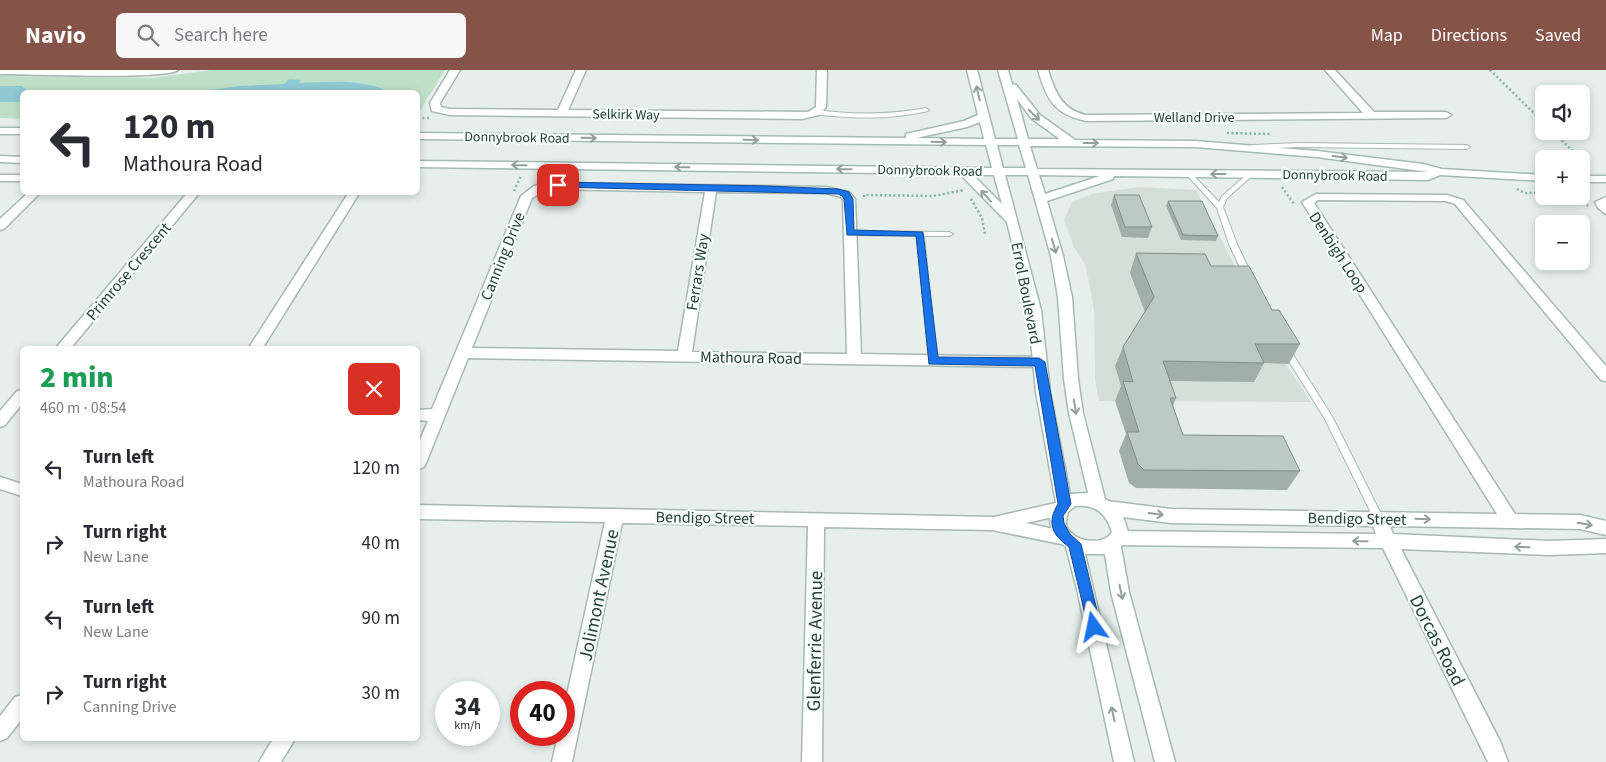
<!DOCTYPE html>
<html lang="en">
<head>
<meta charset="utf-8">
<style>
	:root { --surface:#fff; --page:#f7f7f7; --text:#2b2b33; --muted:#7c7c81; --accent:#855347 }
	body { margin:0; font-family:"Source Sans 3",sans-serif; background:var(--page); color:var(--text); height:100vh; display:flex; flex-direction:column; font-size:19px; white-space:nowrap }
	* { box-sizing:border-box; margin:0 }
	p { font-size:16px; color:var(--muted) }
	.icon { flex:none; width:28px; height:28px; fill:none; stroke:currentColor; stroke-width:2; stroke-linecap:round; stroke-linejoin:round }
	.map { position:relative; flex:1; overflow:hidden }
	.side { position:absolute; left:20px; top:276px; width:400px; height:395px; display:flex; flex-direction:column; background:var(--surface); border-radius:8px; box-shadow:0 2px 8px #0003 }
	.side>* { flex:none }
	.top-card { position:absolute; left:20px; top:20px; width:400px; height:105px; border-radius:8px; box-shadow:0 2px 8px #0003; background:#fff; color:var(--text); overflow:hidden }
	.fabs { position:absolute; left:1535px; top:15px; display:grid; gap:10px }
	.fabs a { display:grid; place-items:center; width:55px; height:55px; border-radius:8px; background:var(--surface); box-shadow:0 2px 8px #0003; font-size:25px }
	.speed { position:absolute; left:435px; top:611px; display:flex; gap:10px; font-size:25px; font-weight:700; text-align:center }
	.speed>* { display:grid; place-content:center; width:65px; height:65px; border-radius:50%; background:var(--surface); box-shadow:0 2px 8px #0003; line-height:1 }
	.speed small { font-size:12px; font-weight:400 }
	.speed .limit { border:8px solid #d22; background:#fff; color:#111 }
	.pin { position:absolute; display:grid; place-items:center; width:42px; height:42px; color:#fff; margin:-21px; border-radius:10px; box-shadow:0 2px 8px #0006 }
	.me { position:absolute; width:55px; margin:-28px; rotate:348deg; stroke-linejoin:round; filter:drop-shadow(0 0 4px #0008) }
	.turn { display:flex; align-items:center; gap:18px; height:105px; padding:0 20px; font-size:22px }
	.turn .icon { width:65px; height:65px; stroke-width:2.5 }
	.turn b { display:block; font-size:35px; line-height:42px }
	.round { display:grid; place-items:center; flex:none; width:52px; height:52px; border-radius:8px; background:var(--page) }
	.summary { display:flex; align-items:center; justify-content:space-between; height:85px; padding:0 20px }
	h1 { font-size:30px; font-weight:800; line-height:38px; color:#1e9e55 }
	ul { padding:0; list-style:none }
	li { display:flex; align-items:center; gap:15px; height:75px; padding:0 20px }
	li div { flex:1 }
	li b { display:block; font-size:19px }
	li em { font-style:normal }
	header { display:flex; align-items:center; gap:30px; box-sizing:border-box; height:70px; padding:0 25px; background:var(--accent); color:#fff }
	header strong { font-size:24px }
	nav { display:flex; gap:28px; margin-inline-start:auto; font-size:18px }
	.search { width:350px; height:45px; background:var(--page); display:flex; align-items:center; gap:12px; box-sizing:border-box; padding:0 18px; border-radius:8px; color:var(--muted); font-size:19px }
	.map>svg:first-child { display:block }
	.built { fill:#d4dfda }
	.green { fill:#bfe0c8 }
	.water { fill:#8ec9d4 }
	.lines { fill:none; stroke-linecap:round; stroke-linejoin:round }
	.lane-casing { stroke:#a8b8b2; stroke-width:2 }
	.street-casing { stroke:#a8b8b2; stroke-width:3 }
	.secondary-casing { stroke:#a4bbb3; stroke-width:3 }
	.path { stroke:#86b3a5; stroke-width:2.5; stroke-dasharray:2 2.5; stroke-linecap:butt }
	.lane { fill:#fff; fill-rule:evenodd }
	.street { fill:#fff; fill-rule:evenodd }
	.secondary { fill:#fff; fill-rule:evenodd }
	.wall { fill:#a1aea9 }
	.building { fill:#bbcac4; stroke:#838d89 }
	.oneway { stroke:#92a09c }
	.route { fill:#1a73e8; stroke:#114b97 }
	.labels { text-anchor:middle; stroke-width:4.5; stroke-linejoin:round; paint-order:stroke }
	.far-street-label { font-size:14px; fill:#24423a; stroke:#f7fbf9 }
	.street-label { font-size:16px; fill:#24423a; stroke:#f7fbf9 }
	.near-street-label { font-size:19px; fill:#24423a; stroke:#f7fbf9 }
</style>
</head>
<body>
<header>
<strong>Navio</strong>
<div class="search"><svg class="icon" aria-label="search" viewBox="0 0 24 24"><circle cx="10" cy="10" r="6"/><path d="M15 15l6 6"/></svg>Search here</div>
<nav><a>Map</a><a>Directions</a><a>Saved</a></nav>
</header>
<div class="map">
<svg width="1606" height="692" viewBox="0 0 1606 692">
	<rect width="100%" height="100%" fill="#e6efeb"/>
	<polygon class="built" points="1139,117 1196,120 1280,285 1311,332 1099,331 1095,309 1094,240 1086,196 1074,177 1064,150 1072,132 1092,124"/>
	<polygon class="green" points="211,0 445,0 418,44 418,22 22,22 22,49 0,48 0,6 153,8"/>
	<g class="water">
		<path d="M289,9L301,10L299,13C328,12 355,9 383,19L382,22H116H192L240,16L284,14Z"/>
		<polygon points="0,16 22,16 29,21 22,22 22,32 0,32"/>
	</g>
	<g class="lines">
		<defs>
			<g id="lane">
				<path d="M926,38L929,40L928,41C898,48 866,49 835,46C828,46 819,45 813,42L816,40C853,45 889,45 926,38Z"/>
				<polygon points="1299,73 1467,75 1470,77 1467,79 1299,77 1252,79 1249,77 1252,75"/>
				<polygon points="1189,102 1191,103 1219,132 1222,126 1249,103 1253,103 1254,104 1227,128 1223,137 1237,174 1252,206 1251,208 1245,208 1244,206 1229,174 1217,138 1187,105 1187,103"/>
				<polygon points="847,161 949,162 953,164 949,166 924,166 937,291 936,293 933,294 929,291 917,166 850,165 847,165"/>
				<polygon points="1286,277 1289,278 1333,348 1383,448 1381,451 1378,452 1375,451 1325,349 1282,280"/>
			</g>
			<g id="street">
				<path d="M0,0H178C166,10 25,4 0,4Z"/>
				<polygon points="450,0 460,0 440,33 441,37 450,39 558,40 576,0 586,0 568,40 808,42 816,37 817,0 827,0 826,37 819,45 802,49 450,45 432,41 430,33"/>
				<path d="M1038,0H1048C1055,22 1062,40 1086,45L1363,43L1325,0H1335L1374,42H1446L1451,45L1446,48L1086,51C1054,44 1047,30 1038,0Z"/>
				<rect x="0" y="105" width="22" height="6"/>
				<path d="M547,113L826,117L849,122L855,129L861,284L1039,287L1044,288L1046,292L1044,296L1039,297L468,288L426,393L424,397L418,399V375L428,351L418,350V340L432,339L521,126L534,116ZM547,119L705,122L678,281L472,278L532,128ZM716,122L826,123L841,127L843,129L847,284L692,282Z"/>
				<polygon points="29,122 41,122 4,159 0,160 0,149"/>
				<polygon points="188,122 200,122 70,279 55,279"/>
				<polygon points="349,122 360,122 262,279 248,279"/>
				<polygon points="1316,124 1447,125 1463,130 1606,296 1606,311 1601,310 1455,134 1446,131 1318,130 1314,133 1515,444 1580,445 1606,451 1606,465 1580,459 1390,456 1393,464 1550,471 1606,469 1606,483 1550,485 1401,479 1500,671 1508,692 1488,692 1383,478 1118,475 1112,473 1110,468 1112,463 1118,461 1376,464 1373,456 1171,453 1107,445 1101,443 1099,438 1101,433 1107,431 1171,439 1497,444 1302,132"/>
				<polygon points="1606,127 1606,144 1598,138 1595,132"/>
				<polygon points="22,320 22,334 5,355 0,357 0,341 17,321"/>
				<polygon points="0,407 22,414 22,426 0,419"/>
				<polygon points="1060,432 1066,434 1068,439 1066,444 1026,453 1072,463 1074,468 1072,473 1066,475 992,460 824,457 822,692 802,692 808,456 622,453 572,692 552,692 558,665 564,665 564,638 605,452 418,449 418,435 994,447"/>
				<polygon points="22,625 22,649 7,668 0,671 0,646 15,627"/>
				<polygon points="273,669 295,669 281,692 259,692"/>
			</g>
			<g id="secondary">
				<path d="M967,0H977L995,69H1018L998,0H1008L1012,14L1016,15L1040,45L1075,70L1195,71L1317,81L1423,94L1442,99L1544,105V111L1440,105L1428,110L1114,106L1113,109L1047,131L1063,186L1072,227L1078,309L1083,343L1105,429C1120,436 1124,447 1128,462L1121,477L1129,522L1175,692H1155L1111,522L1105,484H1085L1134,692H1114L1077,519L1066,477C1052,468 1044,448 1056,433L1036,322L1028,240L1007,152L960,104L418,97V91L992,98L986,75L418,69V63L906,68V64L964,51L978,45ZM1017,29L1032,49L1060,69H1028ZM980,52L984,69L916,68L967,57ZM997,75H1019L1026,98H1003ZM1030,76L1195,77L1317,87L1429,102L1037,99ZM973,105H994L1002,134ZM1005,105H1028L1051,186L1058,227L1064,309L1069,343L1088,423L1070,424L1050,322L1041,240ZM1039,105L1100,106L1045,124ZM1075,436C1095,434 1106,443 1112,462C1104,477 1069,472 1066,454C1066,450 1067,446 1068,442Z"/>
				<rect x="0" y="58" width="22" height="6"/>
				<polygon points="0,86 22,87 22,93 0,92"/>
				<rect x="1581" y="106" width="25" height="6"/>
			</g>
		</defs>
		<use href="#lane" class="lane-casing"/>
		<use href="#street" class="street-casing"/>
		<use href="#secondary" class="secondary-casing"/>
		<g class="path">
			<polyline points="1490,0 1544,53"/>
			<polyline points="418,48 429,48"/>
			<polyline points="1552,61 1581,89"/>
			<polyline points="1227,63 1270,64"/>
			<polyline points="1581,89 1590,98"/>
			<polyline points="1282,117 1294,134"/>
			<polyline points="1517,119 1525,123 1544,123"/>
			<polyline points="514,121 521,106"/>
			<polyline points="1577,126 1588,136"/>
			<polyline points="864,127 864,125 933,126 965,120"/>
			<polyline points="971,129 982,148 985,164"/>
		</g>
		<use href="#lane" class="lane"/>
		<use href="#street" class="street"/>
		<use href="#secondary" class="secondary"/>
	</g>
	<g class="wall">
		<polygon points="1114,125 1152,157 1148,168 1122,167 1111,135"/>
		<polygon points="1168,131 1218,166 1216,171 1181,170 1166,136"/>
		<polygon points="1136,183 1211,196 1272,240 1300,274 1289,294 1264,293 1254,312 1170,311 1176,328 1173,336 1183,365 1300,401 1287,420 1136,418 1129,413 1119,381 1126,364 1115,331 1121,316 1115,296 1123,277 1145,242 1130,203"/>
	</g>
	<g class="building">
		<polygon points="1114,125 1139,125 1152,157 1125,157"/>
		<polygon points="1168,131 1202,131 1218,166 1183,165"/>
		<polygon points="1136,183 1205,184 1211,196 1249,196 1272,240 1279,240 1300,274 1255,274 1264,293 1163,291 1176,328 1170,328 1183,365 1283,366 1300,401 1144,400 1138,394 1127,362 1139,362 1123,311 1133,312 1123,277 1154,227"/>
	</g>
	<defs><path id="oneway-shaft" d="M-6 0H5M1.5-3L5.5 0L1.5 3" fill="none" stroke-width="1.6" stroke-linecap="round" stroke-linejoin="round" transform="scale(1.25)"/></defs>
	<g class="oneway">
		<use href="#oneway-shaft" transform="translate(978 23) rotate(-103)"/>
		<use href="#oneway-shaft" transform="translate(1034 45) rotate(44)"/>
		<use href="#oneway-shaft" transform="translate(589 68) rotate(1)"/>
		<use href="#oneway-shaft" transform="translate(751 70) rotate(1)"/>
		<use href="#oneway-shaft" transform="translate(939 72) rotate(1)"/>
		<use href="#oneway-shaft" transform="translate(1091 73)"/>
		<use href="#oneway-shaft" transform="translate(1340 87) rotate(7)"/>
		<use href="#oneway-shaft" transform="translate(519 95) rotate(-179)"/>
		<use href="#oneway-shaft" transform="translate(682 97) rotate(-179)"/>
		<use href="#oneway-shaft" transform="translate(844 99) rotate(-179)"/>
		<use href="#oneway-shaft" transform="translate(1218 104) rotate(-180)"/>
		<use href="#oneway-shaft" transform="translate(986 126) rotate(-132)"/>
		<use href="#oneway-shaft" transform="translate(1054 176) rotate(74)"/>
		<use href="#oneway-shaft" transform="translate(1075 337) rotate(81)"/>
		<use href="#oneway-shaft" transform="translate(1156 444) rotate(7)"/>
		<use href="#oneway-shaft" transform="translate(1423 449) rotate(2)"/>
		<use href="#oneway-shaft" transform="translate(1585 454) rotate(9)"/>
		<use href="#oneway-shaft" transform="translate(1360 471) rotate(-179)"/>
		<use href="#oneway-shaft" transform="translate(1522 477) rotate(-178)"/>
		<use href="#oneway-shaft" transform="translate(1121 522) rotate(78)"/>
		<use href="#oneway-shaft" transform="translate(1113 644) rotate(-102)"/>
	</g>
	<path class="route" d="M558,112L768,116L838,119L849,122L853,129L854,160L923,162L938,287L1039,288L1045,292L1071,434L1063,446L1064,453L1070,464L1081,474L1101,557L1099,562L1094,563L1090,562L1088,557L1069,477C1051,464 1047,452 1058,434L1035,296L929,294L916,166L847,165L844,129L842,126L838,124L555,117L553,115Z"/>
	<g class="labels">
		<g class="far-street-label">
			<text transform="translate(626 44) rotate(1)" y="5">Selkirk Way</text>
			<text x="1194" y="52">Welland Drive</text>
			<text transform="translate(517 67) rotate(1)" y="5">Donnybrook Road</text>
			<text transform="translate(930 100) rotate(1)" y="5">Donnybrook Road</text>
			<text transform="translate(1335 105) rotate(1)" y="5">Donnybrook Road</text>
		</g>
		<g class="street-label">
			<text transform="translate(1339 182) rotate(57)" y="6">Denbigh Loop</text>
			<text transform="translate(502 186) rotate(-68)" y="6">Canning Drive</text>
			<text transform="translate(128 201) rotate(-50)" y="6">Primrose Crescent</text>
			<text transform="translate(697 202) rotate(-81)" y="6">Ferrars Way</text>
			<text transform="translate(1027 223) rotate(79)" y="6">Errol Boulevard</text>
			<text transform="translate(751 287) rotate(1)" y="6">Mathoura Road</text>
			<text transform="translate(705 447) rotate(1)" y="6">Bendigo Street</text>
			<text transform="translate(1357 448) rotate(1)" y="6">Bendigo Street</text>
		</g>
		<g class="near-street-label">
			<text transform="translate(598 525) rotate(-78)" y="7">Jolimont Avenue</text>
			<text transform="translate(1438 570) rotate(63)" y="7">Dorcas Road</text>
			<text transform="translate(814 571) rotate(-89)" y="7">Glenferrie Avenue</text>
		</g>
	</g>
</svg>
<div class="fabs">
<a><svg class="icon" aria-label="sound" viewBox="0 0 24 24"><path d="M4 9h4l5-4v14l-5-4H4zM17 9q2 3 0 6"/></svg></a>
<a>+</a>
<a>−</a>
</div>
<div class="speed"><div>34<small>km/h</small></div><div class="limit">40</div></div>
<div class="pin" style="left:558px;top:115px;background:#d93025"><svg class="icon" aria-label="arrive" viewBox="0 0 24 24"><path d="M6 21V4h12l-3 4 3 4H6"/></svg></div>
<svg class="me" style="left:1094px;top:557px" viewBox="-20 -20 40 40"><path d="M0-17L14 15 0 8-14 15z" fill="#1a73e8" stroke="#fff" stroke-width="4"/></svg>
<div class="top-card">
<div class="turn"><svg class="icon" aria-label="left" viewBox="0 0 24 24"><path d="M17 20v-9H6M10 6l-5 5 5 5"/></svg><div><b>120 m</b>Mathoura Road</div></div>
</div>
<section class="side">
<div class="summary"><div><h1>2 min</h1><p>460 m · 08:54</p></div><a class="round" style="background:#d93025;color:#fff"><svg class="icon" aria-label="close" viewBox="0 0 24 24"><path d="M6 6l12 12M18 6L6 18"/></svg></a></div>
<ul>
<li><svg class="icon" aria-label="left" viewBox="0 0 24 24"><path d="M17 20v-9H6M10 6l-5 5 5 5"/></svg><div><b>Turn left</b><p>Mathoura Road</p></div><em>120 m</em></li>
<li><svg class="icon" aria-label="right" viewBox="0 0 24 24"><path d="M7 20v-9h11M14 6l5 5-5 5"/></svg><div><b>Turn right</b><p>New Lane</p></div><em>40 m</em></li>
<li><svg class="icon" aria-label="left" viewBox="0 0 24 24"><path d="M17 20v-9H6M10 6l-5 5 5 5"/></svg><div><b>Turn left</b><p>New Lane</p></div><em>90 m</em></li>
<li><svg class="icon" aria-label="right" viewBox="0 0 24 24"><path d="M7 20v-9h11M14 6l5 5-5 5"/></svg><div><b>Turn right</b><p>Canning Drive</p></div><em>30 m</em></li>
</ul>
</section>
</div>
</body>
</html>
